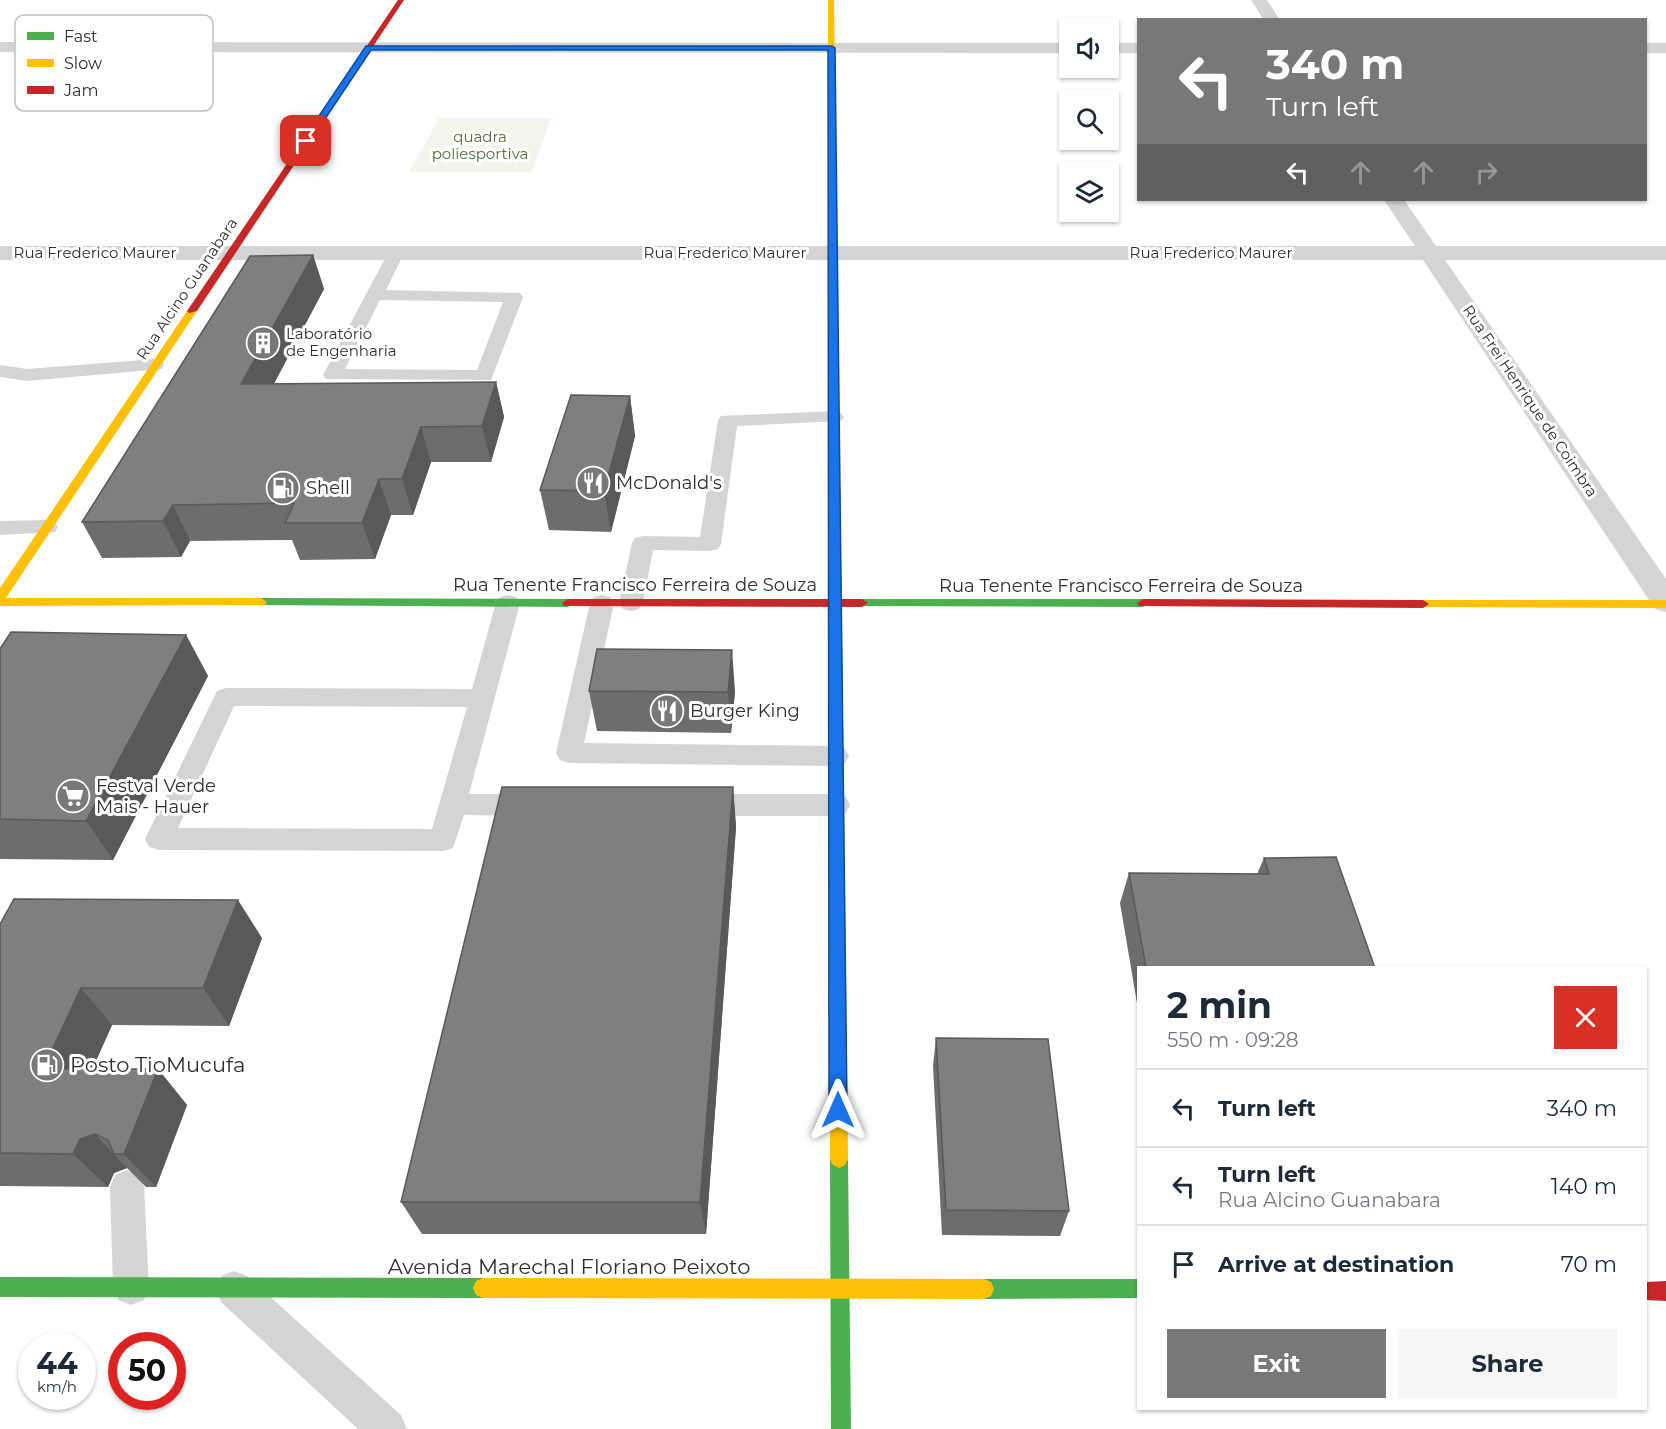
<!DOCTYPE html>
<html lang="en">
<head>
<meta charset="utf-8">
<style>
	:root { --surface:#fff; --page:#f6f6f7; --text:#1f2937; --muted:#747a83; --line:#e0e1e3; --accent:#787878 }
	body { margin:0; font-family:Montserrat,sans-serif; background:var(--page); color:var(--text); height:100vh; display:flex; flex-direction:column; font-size:22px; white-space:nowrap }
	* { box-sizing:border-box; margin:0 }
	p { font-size:20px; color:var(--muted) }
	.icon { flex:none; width:33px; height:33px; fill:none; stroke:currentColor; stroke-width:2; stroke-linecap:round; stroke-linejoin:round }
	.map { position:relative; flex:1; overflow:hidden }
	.drawer { position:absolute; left:1137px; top:966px; width:510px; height:444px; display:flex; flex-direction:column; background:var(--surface); border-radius:0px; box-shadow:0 2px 4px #0004 }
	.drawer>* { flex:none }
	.hud { position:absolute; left:1137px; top:18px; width:510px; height:183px; border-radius:0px; box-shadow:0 2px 4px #0004; background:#787878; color:#fff; overflow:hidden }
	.buttons { position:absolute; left:1059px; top:18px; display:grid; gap:12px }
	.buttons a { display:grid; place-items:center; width:60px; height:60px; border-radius:0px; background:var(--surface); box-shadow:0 2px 4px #0004; font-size:30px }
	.speed { position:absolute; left:18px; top:1332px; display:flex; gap:12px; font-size:30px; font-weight:700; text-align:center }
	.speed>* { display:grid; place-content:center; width:78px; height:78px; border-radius:50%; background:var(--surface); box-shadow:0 2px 4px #0004; line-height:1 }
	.speed small { font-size:15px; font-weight:400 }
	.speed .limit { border:9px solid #d22; background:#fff; color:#111 }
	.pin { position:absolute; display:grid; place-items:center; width:51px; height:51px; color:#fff; margin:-26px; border-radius:12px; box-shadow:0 3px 9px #0006 }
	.me { position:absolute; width:66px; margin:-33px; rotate:0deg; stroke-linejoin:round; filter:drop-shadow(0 0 4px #0008) }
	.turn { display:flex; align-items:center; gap:21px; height:126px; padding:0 30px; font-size:27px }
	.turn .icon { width:78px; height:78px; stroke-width:2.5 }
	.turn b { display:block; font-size:42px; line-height:51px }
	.lanes { display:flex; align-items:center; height:57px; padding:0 30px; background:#0003; justify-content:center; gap:30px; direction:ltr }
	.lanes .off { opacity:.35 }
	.round { display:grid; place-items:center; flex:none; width:63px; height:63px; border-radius:0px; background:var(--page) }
	.headline { display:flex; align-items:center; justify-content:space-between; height:102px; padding:0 30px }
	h1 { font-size:36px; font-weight:700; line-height:45px }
	.cta { display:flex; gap:12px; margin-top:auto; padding:12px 30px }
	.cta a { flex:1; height:69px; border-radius:0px; background:var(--accent); color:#fff; font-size:24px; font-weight:700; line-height:69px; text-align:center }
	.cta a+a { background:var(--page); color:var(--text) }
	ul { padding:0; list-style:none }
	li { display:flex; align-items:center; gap:18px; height:78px; padding:0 30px; border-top:2px solid var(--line) }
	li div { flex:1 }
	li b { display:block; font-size:22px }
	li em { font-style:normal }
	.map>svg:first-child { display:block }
	.green { fill:#f2f5ec }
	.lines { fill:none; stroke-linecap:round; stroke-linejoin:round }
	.lane { fill:#d4d4d4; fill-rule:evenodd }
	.street { fill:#d4d4d4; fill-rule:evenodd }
	.fast { fill:#4caf50; fill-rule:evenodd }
	.slow { fill:#ffc107; fill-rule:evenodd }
	.jam { fill:#c62828; fill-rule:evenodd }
	.wall { fill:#6d6d6d }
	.shaded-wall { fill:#595959 }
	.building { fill:#7f7f7f; stroke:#595959; stroke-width:1.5 }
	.route { fill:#1a73e8; stroke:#114b97; stroke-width:1.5 }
	.labels { text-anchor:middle; stroke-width:6; stroke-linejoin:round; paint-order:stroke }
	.far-park-label { font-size:15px; fill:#586b3b; stroke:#fff }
	.far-street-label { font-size:15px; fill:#2f2f2f; stroke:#fff }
	.far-poi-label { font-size:15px; fill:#2f2f2f; stroke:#fff; text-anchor:start }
	.poi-label { font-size:18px; fill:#2f2f2f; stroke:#fff; text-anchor:start }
	.street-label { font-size:18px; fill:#2f2f2f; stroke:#fff }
	.near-poi-label { font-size:21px; fill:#2f2f2f; stroke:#fff; text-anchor:start }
	.near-street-label { font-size:21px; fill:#2f2f2f; stroke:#fff }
	.key { fill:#fff; stroke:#c1c1c1; stroke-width:1.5 }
	.key-label { font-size:16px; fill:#2f2f2f }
</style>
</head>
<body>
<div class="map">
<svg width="1666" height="1429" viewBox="0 0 1666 1429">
	<rect width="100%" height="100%" fill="#fff"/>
	<polygon class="green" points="439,118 551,118 532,172 409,172"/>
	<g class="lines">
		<g class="lane">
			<path d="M396,248L404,253L386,290L520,293L523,297L491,380L326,379L323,375L388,253ZM380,300L503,302L477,370L345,369Z"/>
			<polygon points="155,359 162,361 164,365 162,369 27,381 0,377 0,365 27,369"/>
			<polygon points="834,411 841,413 844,417 841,421 737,426 721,544 718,549 710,551 653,550 643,603 639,609 631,611 623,609 619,603 632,543 635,538 643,536 700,537 718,420 721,416"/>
			<polygon points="47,520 55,522 58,527 55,532 0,535 0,521"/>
			<path d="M508,595L516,597L520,603L469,794H532L542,797L546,805L542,813L532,816L464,815L453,848L443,851L159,850L149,847L145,839L217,691L226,688L472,689L496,603L500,597ZM234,706L467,707L432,829L178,828Z"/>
			<polygon points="602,595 610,597 614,603 584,743 836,746 845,749 849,756 845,763 836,766 569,763 560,760 556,753 590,603 594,597"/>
			<polygon points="701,794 836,794 846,797 850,805 846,813 836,816 701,816 691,813 687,805 691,797"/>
			<polygon points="127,1170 139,1175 144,1187 149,1287 144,1300 131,1305 118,1300 113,1287 110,1187 115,1175"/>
			<polygon points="234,1271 247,1276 401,1415 407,1429 358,1429 221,1302 216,1289 221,1276"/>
		</g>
		<g class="street">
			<polygon points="1251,0 1267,0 1280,20 1264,20"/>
			<polygon points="0,42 1070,43 1070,53 0,52"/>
			<rect x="1108" y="43" width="30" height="10"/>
			<rect x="1646" y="43" width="20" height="10"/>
			<polygon points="1384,200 1404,200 1436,246 1666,246 1666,260 1445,260 1666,579 1666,612 1655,609 1423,260 0,260 0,246 1415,246"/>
		</g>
		<g class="fast">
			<polygon points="834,475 840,478 844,797 842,801 832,801 830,797 828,478"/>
			<polygon points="261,598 568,599 574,603 568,607 257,605 255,602"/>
			<polygon points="862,599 1143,599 1149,603 1143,607 858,606 856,603"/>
			<polygon points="839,1150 845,1153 848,1159 851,1429 831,1429 830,1159 833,1153"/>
			<polygon points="0,1277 483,1278 490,1281 493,1288 490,1295 483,1298 0,1297"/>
			<polygon points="984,1279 1138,1279 1138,1298 984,1299 977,1296 974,1289 977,1282"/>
		</g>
		<g class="slow">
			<polygon points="828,0 834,0 840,478 834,481 828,478"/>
			<polygon points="192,308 197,311 6,598 261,598 267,602 265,605 0,606 0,588 187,311"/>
			<polygon points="1423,600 1666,600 1666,608 1419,607 1417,604"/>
			<polygon points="837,791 842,793 844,797 848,1159 845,1165 839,1168 833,1165 830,1159 830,797 832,793"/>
			<polygon points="483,1278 984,1279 991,1282 994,1289 991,1296 984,1299 483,1298 476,1295 473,1288 476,1281"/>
		</g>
		<g class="jam">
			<polygon points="398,0 404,0 197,311 189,313 187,311"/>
			<polygon points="568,599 862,599 868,603 862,607 564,606 562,603"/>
			<polygon points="1143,599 1423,600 1429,604 1423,608 1139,606 1137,603"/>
			<polygon points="1666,1281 1666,1301 1646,1300 1646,1282"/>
		</g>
	</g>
	<g class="wall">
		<polygon points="313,255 324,289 273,384 496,382 504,417 491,462 431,462 413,515 391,515 375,559 300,560 292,540 190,541 181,557 102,558 82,522"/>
		<polygon points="630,396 635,436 611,532 549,530 540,490"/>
		<polygon points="186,635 208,676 113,860 0,859 0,649"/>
		<polygon points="589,691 735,691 731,733 597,731"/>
		<polygon points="733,787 736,827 706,1234 422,1234 401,1202"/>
		<polygon points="1264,858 1375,968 1138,968 1138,1009 1120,903 1129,873 1257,874"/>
		<polygon points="0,924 262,938 229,1026 112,1025 92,1069 158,1069 187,1105 156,1187 146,1187 127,1168 114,1173 108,1187 0,1186"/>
		<polygon points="936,1038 1069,1211 1060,1236 942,1235 933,1066"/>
	</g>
	<g class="shaded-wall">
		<polygon points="313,255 324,289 255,420 241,384"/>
		<polygon points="496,382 504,417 491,462 482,426"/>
		<polygon points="630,396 635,436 611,532 604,491"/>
		<polygon points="421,427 431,462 413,515 402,479"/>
		<polygon points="379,479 391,515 375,559 362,523"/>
		<polygon points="173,505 190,541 181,557 163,521"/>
		<polygon points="186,635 208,676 113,860 86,821"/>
		<polygon points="732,650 735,691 731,733 728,692"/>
		<polygon points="733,787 736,827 706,1234 700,1202"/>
		<polygon points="238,900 262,938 229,1026 203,988"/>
		<polygon points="81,988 112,1025 77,1104 43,1069"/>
		<polygon points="158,1069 187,1105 156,1187 124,1154"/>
		<polygon points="95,1134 127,1168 114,1173 108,1187 73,1154 80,1139"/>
	</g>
	<g class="building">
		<polygon points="313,255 241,384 496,382 482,426 421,427 402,479 379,479 362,523 285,523 294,503 173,505 163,521 82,522 250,256"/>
		<polygon points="571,395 630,396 604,491 540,490"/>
		<polygon points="11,632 186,635 86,821 0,819 0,649"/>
		<polygon points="597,649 732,650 728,692 589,691"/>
		<polygon points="502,787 733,787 700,1202 401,1202"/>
		<polygon points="1336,857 1375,968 1146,968 1129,873 1269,874 1264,858"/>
		<polygon points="14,899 238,900 203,988 81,988 43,1069 158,1069 124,1154 114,1154 108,1140 95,1134 80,1139 73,1154 0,1153 0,924"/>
		<polygon points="936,1038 1048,1039 1069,1211 946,1210"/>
	</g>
	<polygon class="route" points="366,46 832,46 835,48 847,1110 844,1116 838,1118 832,1116 829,1110 828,50 371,50 309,143 303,143 302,141"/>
	<defs>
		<symbol id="building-disc" viewBox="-11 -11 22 22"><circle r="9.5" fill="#787878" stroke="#fff"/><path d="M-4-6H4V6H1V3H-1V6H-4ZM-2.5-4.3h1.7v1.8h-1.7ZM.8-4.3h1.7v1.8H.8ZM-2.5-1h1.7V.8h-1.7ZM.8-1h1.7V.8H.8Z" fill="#fff"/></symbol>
		<symbol id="restaurant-disc" viewBox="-11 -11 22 22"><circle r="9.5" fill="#787878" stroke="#fff"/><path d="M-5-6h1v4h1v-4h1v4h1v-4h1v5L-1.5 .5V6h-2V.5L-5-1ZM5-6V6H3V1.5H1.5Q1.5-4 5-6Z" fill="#fff"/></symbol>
		<symbol id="fuel-disc" viewBox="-11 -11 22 22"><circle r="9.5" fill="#787878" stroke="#fff"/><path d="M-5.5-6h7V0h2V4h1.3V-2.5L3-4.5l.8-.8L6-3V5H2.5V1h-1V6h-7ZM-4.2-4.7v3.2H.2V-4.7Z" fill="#fff"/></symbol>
		<symbol id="supermarket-disc" viewBox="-11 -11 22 22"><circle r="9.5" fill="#787878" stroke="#fff"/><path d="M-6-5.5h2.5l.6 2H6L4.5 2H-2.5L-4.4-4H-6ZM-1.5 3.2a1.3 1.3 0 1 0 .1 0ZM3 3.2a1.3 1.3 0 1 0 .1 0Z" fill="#fff"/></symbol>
	</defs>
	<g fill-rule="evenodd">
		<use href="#building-disc" x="244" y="324" width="38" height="38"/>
		<use href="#restaurant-disc" x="574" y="464" width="38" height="38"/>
		<use href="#fuel-disc" x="264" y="469" width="38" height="38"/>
		<use href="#restaurant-disc" x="648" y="692" width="38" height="38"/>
		<use href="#supermarket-disc" x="54" y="777" width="38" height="38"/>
		<use href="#fuel-disc" x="28" y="1046" width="38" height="38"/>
	</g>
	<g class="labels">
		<g class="far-park-label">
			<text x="480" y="142">quadra<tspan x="480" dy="17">poliesportiva</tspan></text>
		</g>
		<g class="far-street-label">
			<text x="95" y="258">Rua Frederico Maurer</text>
			<text x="725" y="258">Rua Frederico Maurer</text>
			<text x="1211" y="258">Rua Frederico Maurer</text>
			<text transform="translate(187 289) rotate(-56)" y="5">Rua Alcino Guanabara</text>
			<text transform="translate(1530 401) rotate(56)" y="5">Rua Frei Henrique de Coimbra</text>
		</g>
		<g class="far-poi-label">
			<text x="286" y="339">Laboratório<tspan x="286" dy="17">de Engenharia</tspan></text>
		</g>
		<g class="poi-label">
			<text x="616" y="489">McDonald's</text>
			<text x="306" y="494">Shell</text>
			<text x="690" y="717">Burger King</text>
			<text x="96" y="792">Festval Verde<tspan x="96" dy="21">Mais - Hauer</tspan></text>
		</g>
		<g class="street-label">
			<text x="635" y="591">Rua Tenente Francisco Ferreira de Souza</text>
			<text x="1121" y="592">Rua Tenente Francisco Ferreira de Souza</text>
		</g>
		<g class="near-poi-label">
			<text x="70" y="1072">Posto TioMucufa</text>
		</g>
		<g class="near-street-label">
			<text x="569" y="1274">Avenida Marechal Floriano Peixoto</text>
		</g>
	</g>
	<rect x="15" y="15" width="198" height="96" rx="9" class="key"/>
	<rect x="27" y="32" width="27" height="8" fill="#4caf50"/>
	<rect x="27" y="59" width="27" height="8" fill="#ffc107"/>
	<rect x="27" y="86" width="27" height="8" fill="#c62828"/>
	<g class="key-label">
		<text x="64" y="42">Fast</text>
		<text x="64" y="69">Slow</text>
		<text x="64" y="96">Jam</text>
	</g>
</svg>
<div class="buttons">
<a><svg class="icon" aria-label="sound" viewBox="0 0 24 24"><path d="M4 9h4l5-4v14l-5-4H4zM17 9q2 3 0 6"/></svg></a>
<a><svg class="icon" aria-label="search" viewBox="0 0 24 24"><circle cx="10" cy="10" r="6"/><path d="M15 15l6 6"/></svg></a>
<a><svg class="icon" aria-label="layers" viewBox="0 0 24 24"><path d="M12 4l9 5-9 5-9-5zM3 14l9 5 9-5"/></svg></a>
</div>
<div class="speed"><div>44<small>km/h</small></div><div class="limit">50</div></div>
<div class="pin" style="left:306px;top:141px;background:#d93025"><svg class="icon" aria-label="arrive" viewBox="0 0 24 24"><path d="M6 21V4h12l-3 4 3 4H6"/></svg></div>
<svg class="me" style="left:838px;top:1110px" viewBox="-20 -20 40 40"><path d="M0-17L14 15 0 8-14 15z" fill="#1a73e8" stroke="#fff" stroke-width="4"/></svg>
<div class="hud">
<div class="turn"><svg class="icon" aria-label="left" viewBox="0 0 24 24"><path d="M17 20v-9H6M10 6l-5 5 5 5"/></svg><div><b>340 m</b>Turn left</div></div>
<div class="lanes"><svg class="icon" aria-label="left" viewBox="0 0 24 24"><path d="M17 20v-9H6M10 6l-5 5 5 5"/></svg><svg class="icon off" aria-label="ahead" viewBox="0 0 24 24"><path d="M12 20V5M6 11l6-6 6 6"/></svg><svg class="icon off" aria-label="ahead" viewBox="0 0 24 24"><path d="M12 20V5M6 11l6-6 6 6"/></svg><svg class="icon off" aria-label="right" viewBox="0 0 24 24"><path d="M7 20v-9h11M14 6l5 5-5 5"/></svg></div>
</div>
<section class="drawer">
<div class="headline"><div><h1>2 min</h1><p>550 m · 09:28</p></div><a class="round" style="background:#d93025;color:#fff"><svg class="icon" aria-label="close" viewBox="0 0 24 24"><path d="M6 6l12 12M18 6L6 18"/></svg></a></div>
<ul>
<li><svg class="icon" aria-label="left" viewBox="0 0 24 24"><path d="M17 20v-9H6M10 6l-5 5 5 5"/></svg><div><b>Turn left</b></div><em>340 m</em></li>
<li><svg class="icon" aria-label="left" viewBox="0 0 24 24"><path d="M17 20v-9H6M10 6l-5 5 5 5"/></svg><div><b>Turn left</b><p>Rua Alcino Guanabara</p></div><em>140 m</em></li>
<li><svg class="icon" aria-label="arrive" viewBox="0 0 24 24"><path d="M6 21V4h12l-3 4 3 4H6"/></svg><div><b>Arrive at destination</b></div><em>70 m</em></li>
</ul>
<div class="cta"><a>Exit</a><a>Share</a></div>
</section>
</div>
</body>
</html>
